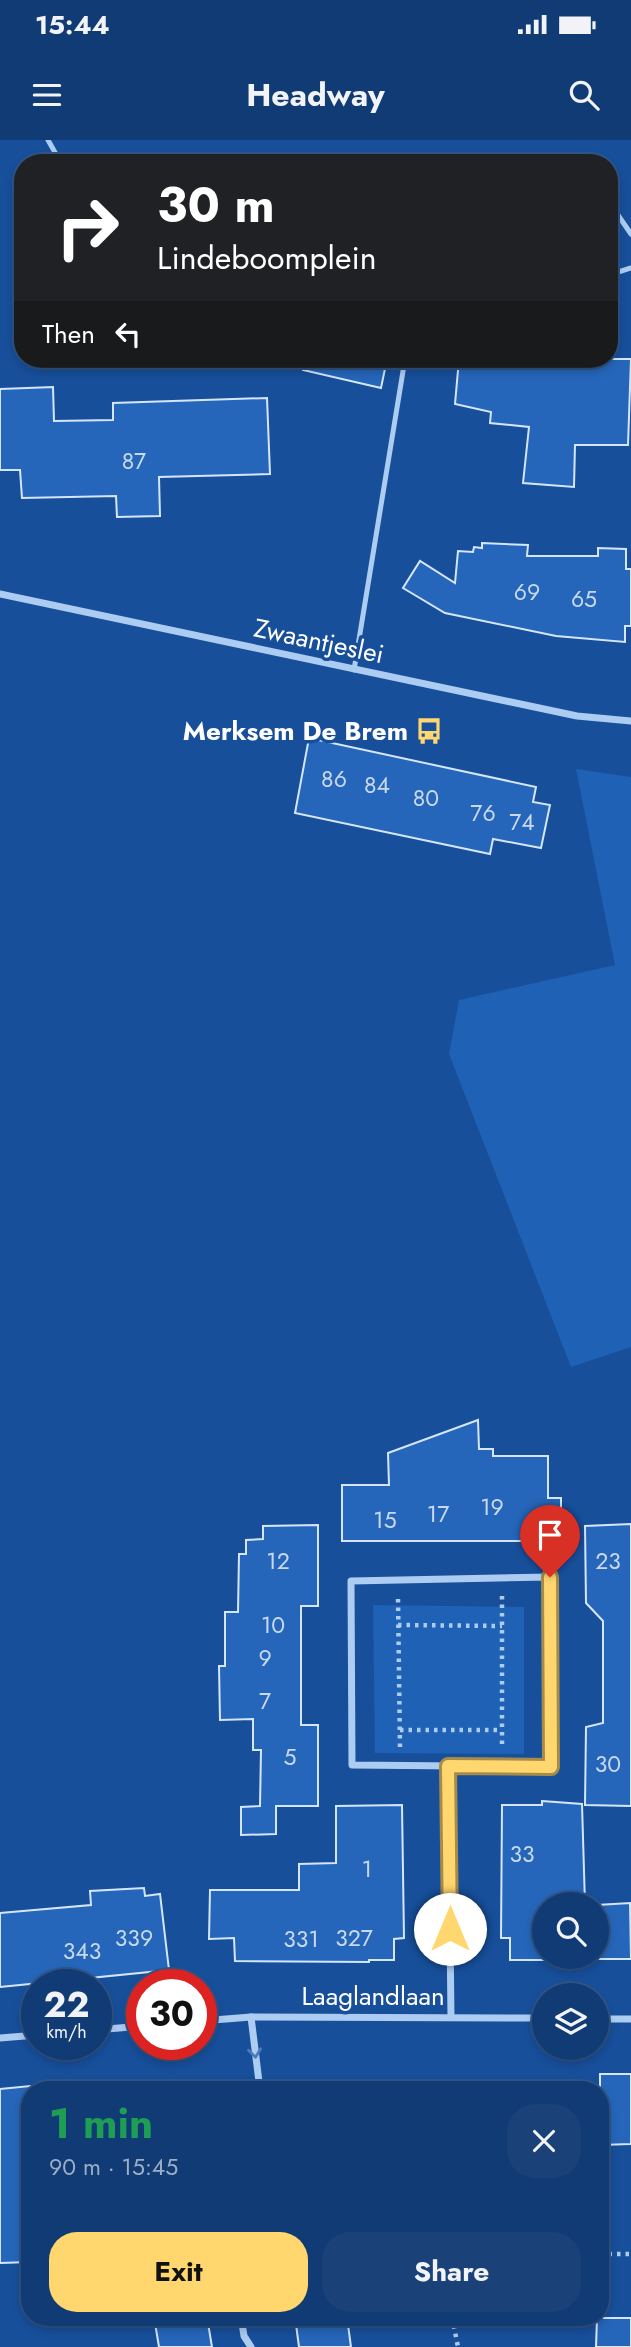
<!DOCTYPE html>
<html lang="en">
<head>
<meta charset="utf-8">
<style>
	:root { --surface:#113b74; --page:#1a4279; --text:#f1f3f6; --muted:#9cadc5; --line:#305586; --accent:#ffd76e }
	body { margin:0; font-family:Jost,sans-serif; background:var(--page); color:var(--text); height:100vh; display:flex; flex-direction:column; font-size:26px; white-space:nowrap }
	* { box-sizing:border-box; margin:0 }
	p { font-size:23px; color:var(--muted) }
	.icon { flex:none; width:38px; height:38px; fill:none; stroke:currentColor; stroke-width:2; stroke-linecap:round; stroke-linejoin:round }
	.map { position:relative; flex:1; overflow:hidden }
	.sheet { position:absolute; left:21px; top:1941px; width:588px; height:245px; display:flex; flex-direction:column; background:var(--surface); border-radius:28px; box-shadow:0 4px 10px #0003,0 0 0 2px var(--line) }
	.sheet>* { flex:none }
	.hud { position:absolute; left:14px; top:14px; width:604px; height:214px; border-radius:28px; box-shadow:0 4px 10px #0003,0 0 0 2px var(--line); background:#202124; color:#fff; overflow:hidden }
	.controls { position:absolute; left:532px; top:1752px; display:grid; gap:14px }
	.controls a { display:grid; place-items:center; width:77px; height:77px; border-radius:50%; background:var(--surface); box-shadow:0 4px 10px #0003,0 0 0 2px var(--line); font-size:35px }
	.speed { position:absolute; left:21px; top:1829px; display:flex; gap:14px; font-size:35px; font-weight:700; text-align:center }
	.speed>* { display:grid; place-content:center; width:91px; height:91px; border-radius:50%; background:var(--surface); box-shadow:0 4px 10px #0003,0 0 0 2px var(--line); line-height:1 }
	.speed small { font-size:18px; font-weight:400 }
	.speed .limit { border:10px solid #d22; background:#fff; color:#111 }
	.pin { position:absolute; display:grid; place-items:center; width:60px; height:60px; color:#fff; margin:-72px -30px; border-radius:50% 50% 50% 0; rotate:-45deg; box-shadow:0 0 7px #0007 }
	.pin .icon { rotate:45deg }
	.me { position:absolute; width:77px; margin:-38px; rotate:0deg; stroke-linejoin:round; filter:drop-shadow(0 0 5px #0008) }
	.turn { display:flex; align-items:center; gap:24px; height:147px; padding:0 28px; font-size:32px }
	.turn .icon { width:91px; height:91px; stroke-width:2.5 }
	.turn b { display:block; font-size:49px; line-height:60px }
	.then { display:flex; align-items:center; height:66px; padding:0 28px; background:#0003; gap:14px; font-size:26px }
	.round { display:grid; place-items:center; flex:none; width:74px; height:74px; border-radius:28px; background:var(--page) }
	.summary { display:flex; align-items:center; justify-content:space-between; height:119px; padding:0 28px }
	h1 { font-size:42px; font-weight:700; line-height:52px; color:#1e9e55 }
	.cta { display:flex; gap:14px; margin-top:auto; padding:14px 28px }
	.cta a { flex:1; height:80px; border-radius:28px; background:var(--accent); color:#111; font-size:28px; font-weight:700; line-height:80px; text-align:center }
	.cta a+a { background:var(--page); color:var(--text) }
	.status { display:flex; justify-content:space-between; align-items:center; height:49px; padding:0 35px; background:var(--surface); direction:ltr }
	.status svg { height:19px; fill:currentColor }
	header { display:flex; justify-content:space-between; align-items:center; height:91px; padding:0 28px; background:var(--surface); font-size:32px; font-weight:700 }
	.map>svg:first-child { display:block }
	.green { fill:#1f61b5 }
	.building { fill:#2566ba; stroke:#d5e6fc; stroke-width:2 }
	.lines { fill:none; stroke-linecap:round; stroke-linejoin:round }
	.path { stroke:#adccf2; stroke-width:4.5; stroke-dasharray:3.5 5; stroke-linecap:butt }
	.service { stroke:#adccf2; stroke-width:5 }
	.minor { stroke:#adccf2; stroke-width:7 }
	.oneway { stroke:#4c7bb9 }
	.route-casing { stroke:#a68c48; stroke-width:18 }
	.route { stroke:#ffd76e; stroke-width:12 }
	.labels { text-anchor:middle; stroke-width:7; stroke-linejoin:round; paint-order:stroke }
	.number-label { font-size:23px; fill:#c8d9ee }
	.street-label { font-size:26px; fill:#fff; stroke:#174f9b }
	.poi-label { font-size:26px; font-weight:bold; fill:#fff; stroke:#174f9b; text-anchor:end }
</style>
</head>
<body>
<div class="status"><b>15:44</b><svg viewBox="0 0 49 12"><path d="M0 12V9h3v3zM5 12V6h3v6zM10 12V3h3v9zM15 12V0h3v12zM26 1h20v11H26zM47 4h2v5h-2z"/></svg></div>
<header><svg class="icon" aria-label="menu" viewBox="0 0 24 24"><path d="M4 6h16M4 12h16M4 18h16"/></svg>Headway<svg class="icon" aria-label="search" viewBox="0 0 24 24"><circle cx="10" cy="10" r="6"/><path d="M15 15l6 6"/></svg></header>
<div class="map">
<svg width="631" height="2207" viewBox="0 0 631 2207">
	<rect width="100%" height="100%" fill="#174f9b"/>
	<g class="green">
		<polygon points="576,629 631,637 631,1207 571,1227 449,914 459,860 615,825"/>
		<polygon points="373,1465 524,1467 524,1614 375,1613"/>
	</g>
	<g class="building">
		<polygon points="304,219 387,219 381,248 303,230"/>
		<polygon points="459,219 631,219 628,305 575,305 574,347 523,343 529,287 490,283 491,272 455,264"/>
		<polygon points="53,247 54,281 113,280 113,263 267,258 270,334 159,337 160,376 117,377 116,356 22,358 20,330 0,330 0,249"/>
		<polygon points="482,403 528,405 527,416 598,416 598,408 626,409 626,429 631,429 631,486 625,486 625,502 556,496 445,473 403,448 420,421 455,443 458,411 473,412 474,407 482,408"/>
		<polygon points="309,598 536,647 533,662 550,665 541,708 493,699 490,714 295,673"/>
		<polygon points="478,1280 479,1309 493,1309 493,1316 548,1316 548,1358 561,1358 561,1401 342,1401 342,1345 389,1345 388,1313"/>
		<polygon points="631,1384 631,1666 585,1665 586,1587 603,1583 603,1481 586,1463 585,1386"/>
		<polygon points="318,1385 318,1466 301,1466 301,1585 318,1585 318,1666 276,1666 276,1694 241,1695 241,1667 260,1666 261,1610 253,1610 253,1579 220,1580 219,1526 225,1526 225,1472 238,1472 239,1414 246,1414 246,1400 263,1399 263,1386"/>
		<polygon points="542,1661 582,1664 585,1764 544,1764 544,1820 510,1820 510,1798 501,1798 502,1665 542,1665"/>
		<polygon points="402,1665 404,1798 394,1799 394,1820 369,1820 369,1822 235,1821 234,1798 209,1799 210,1750 299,1750 299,1724 336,1723 336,1666"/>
		<polygon points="144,1748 145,1756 160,1754 169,1830 0,1847 0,1773 91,1765 90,1751"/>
		<polygon points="630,1763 631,1819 597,1819 597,1765"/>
		<polygon points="600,1934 631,1934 631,2004 600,2005"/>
		<polygon points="30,1946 30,2122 0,2123 0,1949"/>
		<polygon points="154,2177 207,2177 212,2207 159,2207"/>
		<polygon points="295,2177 347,2177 351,2207 299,2207"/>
		<polygon points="597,2178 631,2178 631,2207 596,2207"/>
	</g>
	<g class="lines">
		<g class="path">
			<polyline points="502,1456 502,1608"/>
			<polyline points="398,1459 400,1607"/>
			<polyline points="398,1485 502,1486"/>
			<polyline points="400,1590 502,1590"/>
			<polyline points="600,2114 631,2114"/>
			<polyline points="452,2177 458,2207"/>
		</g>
		<g class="service">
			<polyline points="48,0 61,23"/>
			<polyline points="609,62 631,94"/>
			<polyline points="609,135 631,128"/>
			<polyline points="354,530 405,219"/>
		</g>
		<g class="minor">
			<polyline points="0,454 577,576 631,581"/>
			<polygon points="550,1437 551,1627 352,1625 351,1441"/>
			<polyline points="448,1626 451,1877"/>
			<polyline points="251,1877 260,1950"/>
			<polyline points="597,1879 631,1879"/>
			<polyline points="201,1881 251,1877 544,1878"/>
			<polyline points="96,1890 142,1886"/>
			<polyline points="0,1898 37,1895"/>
			<polyline points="241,2177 244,2196 251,2207"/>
		</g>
	</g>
	<defs><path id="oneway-chevron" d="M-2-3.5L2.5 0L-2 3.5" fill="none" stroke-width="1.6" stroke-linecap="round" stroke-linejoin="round" transform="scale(1.75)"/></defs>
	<use class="oneway" href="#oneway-chevron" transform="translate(255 1913) rotate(83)"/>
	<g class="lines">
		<defs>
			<polyline id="route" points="450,1789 448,1626 551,1627 550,1437"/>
		</defs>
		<use href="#route" class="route-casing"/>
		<use href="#route" class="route"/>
	</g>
	<defs>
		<symbol id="bus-bare" viewBox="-9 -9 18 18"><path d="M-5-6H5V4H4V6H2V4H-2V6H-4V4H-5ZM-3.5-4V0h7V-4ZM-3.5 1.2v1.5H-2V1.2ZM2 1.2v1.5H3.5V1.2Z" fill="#ffd76e" stroke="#174f9b" stroke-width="2.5" paint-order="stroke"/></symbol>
	</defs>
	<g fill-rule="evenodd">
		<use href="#bus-bare" x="410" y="572" width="38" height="38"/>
	</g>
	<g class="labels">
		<g class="number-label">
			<text x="134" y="329">87</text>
			<text x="527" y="460">69</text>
			<text x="584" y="467">65</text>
			<text x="334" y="647">86</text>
			<text x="377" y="653">84</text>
			<text x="426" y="666">80</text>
			<text x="483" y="681">76</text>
			<text x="522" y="690">74</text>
			<text x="492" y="1375">19</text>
			<text x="438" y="1382">17</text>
			<text x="385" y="1388">15</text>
			<text x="278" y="1429">12</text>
			<text x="608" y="1429">23</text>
			<text x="273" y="1493">10</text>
			<text x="265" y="1526">9</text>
			<text x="265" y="1569">7</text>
			<text x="290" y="1625">5</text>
			<text x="608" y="1632">30</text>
			<text x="522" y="1722">33</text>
			<text x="367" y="1737">1</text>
			<text x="134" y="1806">339</text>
			<text x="354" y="1806">327</text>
			<text x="301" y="1807">331</text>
			<text x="82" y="1819">343</text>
		</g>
		<g class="street-label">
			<text transform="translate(319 501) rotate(12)" y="9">Zwaantjeslei</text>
			<text x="373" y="1865">Laaglandlaan</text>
		</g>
		<g class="poi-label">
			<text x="408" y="600">Merksem De Brem</text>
		</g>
	</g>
</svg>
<div class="controls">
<a><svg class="icon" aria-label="search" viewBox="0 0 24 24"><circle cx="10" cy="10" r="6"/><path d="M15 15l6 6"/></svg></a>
<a><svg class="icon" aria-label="layers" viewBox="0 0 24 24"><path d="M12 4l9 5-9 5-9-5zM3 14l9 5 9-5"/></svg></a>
</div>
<div class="speed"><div>22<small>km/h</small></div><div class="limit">30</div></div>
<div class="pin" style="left:550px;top:1437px;background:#d93025"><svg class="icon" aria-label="arrive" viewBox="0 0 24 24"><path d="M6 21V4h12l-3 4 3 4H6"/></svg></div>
<svg class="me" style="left:450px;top:1789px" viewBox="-20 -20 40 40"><circle r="19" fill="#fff"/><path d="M0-13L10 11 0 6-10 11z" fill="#ffd76e"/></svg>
<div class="hud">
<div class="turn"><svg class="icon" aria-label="right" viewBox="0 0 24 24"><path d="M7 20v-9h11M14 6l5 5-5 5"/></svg><div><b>30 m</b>Lindeboomplein</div></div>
<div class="then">Then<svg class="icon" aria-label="left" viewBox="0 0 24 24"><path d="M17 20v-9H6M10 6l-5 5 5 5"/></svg></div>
</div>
<section class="sheet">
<div class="summary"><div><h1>1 min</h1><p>90 m · 15:45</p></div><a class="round"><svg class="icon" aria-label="close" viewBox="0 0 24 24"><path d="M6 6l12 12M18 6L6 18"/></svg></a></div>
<div class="cta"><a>Exit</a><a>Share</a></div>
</section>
</div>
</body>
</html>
